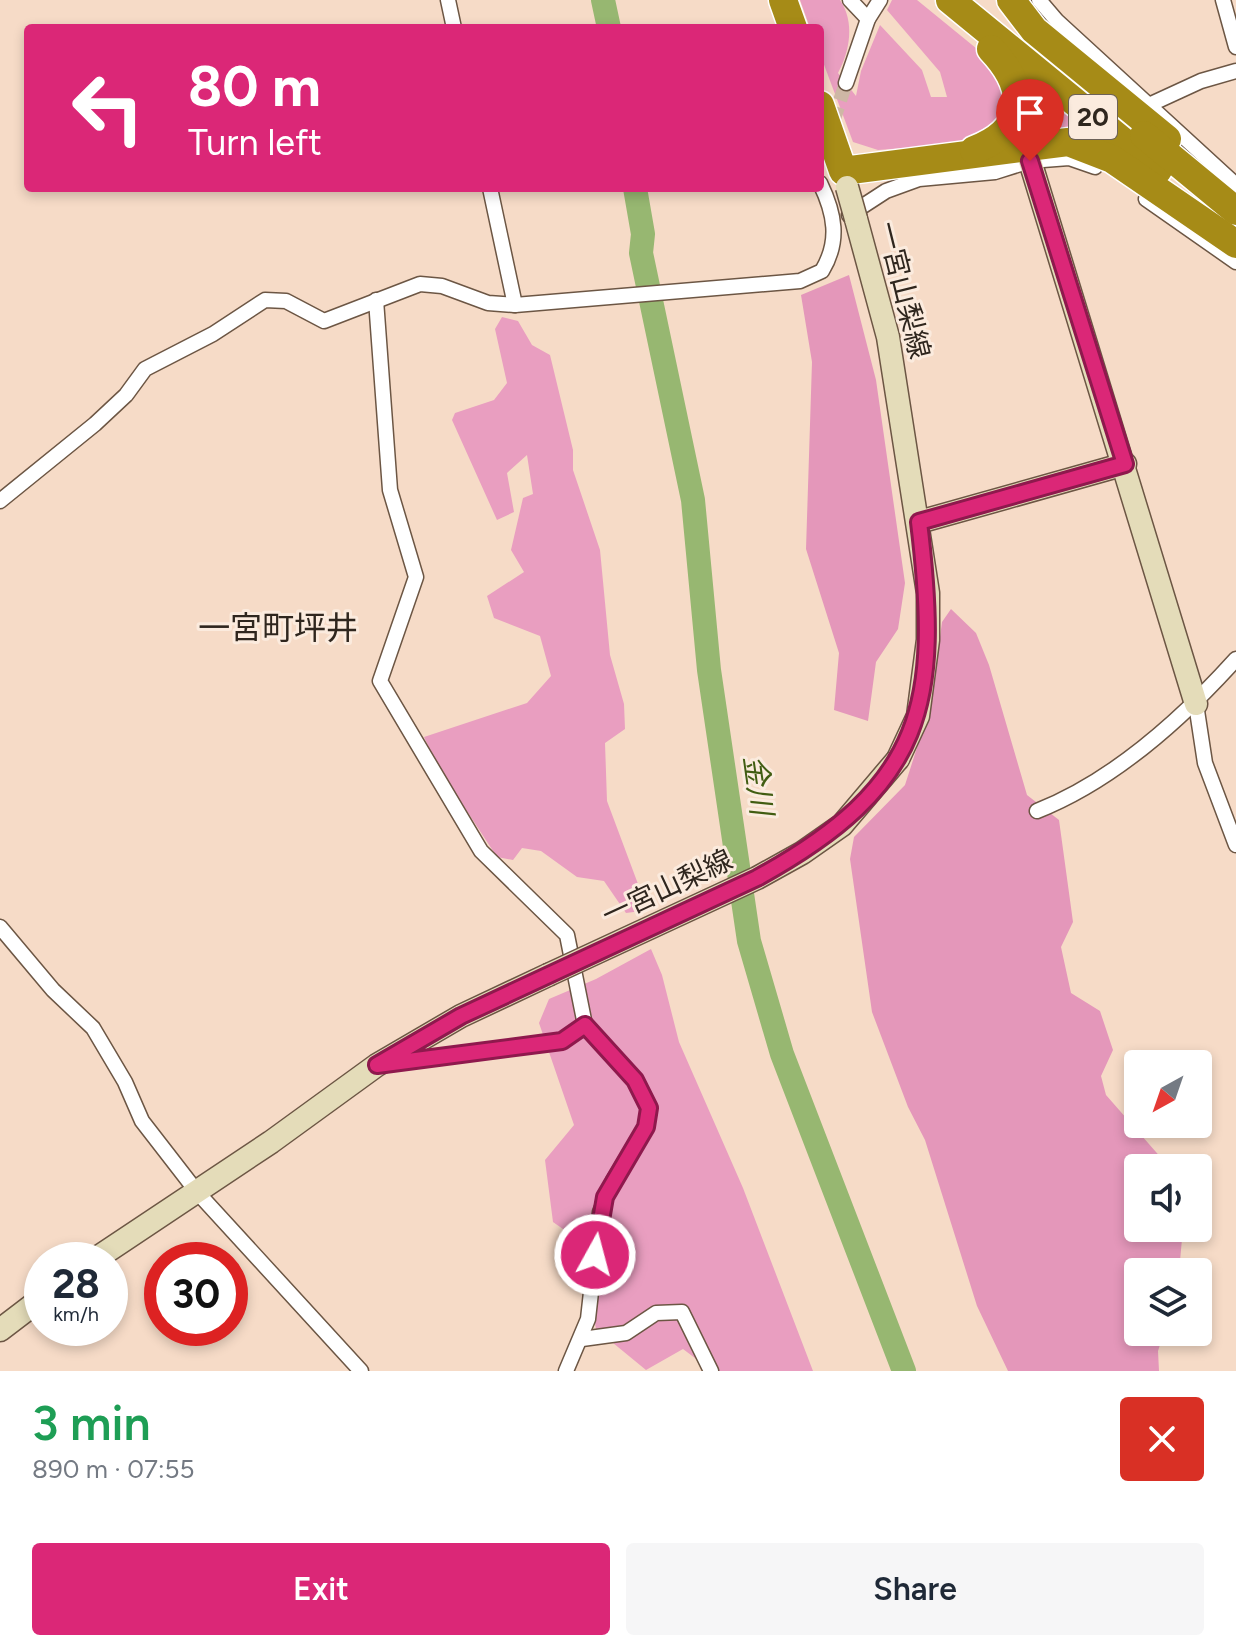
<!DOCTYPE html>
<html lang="en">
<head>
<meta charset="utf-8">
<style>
	:root { --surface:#fff; --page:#f6f6f7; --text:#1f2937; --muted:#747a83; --accent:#db2777 }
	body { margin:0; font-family:Figtree,"Noto Sans JP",sans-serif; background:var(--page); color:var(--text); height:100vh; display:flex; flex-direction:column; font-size:30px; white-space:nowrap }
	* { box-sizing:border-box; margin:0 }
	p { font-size:26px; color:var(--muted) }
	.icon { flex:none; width:44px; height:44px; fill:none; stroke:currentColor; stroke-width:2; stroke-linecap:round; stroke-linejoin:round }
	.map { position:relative; height:1371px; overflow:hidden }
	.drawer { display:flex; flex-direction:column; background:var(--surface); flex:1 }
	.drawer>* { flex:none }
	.top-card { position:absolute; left:24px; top:24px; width:800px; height:168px; border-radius:8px; box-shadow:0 4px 12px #0003; background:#db2777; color:#fff; overflow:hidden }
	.needle { width:52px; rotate:220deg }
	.buttons { position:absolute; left:1124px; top:1050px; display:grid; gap:16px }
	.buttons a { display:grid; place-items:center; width:88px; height:88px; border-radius:8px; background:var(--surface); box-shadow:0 4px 12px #0003; font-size:40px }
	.speed { position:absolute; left:24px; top:1242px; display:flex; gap:16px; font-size:40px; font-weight:700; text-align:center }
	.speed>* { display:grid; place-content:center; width:104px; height:104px; border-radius:50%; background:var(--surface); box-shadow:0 4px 12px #0003; line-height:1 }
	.speed small { font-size:20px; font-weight:400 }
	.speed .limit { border:12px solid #d22; background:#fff; color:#111 }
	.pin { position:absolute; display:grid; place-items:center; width:68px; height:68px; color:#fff; margin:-82px -34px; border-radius:50% 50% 50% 0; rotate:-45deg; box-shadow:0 0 8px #0007 }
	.pin .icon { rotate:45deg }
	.me { position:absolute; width:88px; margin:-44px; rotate:7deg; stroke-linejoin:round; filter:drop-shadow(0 0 6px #0008) }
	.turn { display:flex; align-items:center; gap:28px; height:168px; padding:0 32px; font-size:36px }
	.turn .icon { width:104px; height:104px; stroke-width:2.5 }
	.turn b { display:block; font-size:56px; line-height:68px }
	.round { display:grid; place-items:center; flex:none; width:84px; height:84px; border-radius:8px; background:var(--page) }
	.overview { display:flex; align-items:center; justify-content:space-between; height:136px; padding:0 32px }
	h1 { font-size:48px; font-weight:600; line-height:60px; color:#1e9e55 }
	.cta { display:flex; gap:16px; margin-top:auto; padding:16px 32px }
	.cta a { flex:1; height:92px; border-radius:8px; background:var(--accent); color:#fff; font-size:32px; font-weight:600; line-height:92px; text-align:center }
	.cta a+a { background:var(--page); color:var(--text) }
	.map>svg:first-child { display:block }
	.green { fill:#e99ec0 }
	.forest { fill:#e497ba }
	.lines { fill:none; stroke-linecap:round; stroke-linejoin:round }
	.river { stroke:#97b771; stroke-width:24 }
	.street-tunnel { stroke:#ceb7a5; stroke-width:14; stroke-dasharray:14 7; stroke-linecap:butt }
	.street-casing { stroke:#6c5644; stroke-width:17 }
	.secondary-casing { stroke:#6c5644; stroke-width:25 }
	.highway-casing { stroke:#fff; stroke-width:31 }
	.street { stroke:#fff; stroke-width:14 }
	.secondary { stroke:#e4dcb9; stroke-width:22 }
	.highway { stroke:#a68b17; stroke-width:28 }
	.secondary-bridge-casing { stroke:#6c5644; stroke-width:25; stroke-linecap:butt }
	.secondary-bridge { stroke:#e4dcb9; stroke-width:22 }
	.route-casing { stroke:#8e194d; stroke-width:20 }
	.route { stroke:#db2777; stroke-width:14 }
	.labels { text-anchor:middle; stroke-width:6; stroke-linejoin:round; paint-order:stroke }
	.shield { fill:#fbebde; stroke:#6c6158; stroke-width:2 }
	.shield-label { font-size:26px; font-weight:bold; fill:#2f261e }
	.street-label { font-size:28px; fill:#2f261e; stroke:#fbebde }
	.water-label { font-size:30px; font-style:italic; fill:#415d12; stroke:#fbebde }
	.quarter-label { font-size:32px; fill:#2f261e; stroke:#fbebde }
</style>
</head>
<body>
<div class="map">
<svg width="1236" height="1371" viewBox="0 0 1236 1371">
	<rect width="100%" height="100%" fill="#f6dbc7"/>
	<g class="green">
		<path d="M800,0H840C855,22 850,51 838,73L856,96L861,71L880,25L922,70L931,97H947L940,72L887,10L892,0H917L993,62L1003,76L1007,114L968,143L878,150L853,142L820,54V28H810Z"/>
		<polygon points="1016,71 1113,145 1010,144"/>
		<polygon points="502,317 518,321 532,345 550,355 573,450 573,470 600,550 610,655 624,704 625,729 605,743 607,801 641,892 641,911 626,913 604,881 577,877 541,851 522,848 513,860 497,857 438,767 424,737 527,703 551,676 540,636 494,618 487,596 524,572 511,550 523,498 533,494 527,455 507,473 514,512 497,520 452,420 455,413 494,400 507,383 495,329"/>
		<polygon points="651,949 662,975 679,1042 743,1188 813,1371 705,1371 703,1364 683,1349 646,1370 596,1329 580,1241 553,1222 545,1160 574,1125 539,1023 549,999 596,979"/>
	</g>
	<g class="forest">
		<polygon points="849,275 876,380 905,583 898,629 876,662 868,721 834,710 839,653 806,549 812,362 801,295"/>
		<polygon points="951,609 976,633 989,665 1027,795 1059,820 1073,922 1061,947 1071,993 1100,1011 1113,1050 1101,1076 1106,1095 1170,1168 1138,1168 1138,1228 1183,1228 1179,1272 1138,1272 1138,1332 1164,1332 1158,1351 1159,1371 1008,1371 977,1306 925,1140 908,1107 872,1012 850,859 854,837 905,785 931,704 942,622"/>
	</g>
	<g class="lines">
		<g class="river">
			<polyline points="603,0 609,28"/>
			<polyline points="635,188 643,234 641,253 693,500 709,670 749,941 782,1054 904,1371"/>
		</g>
		<polyline class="street-tunnel" points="820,160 846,83"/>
		<defs>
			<g id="street">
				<polyline points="448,0 454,28"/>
				<polyline points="850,0 868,19"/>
				<polyline points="1039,0 1057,21 1236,185"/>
				<polyline points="1223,0 1236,47"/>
				<polyline points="846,83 868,19 880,0"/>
				<polyline points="1151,104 1201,81 1236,71"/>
				<polyline points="490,188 515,305"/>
				<polyline points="1146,199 1236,262"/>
				<polyline points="849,215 886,191 919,179 995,172 1030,161 1069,158 1095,167"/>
				<polyline points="376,300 390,490 416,577 380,681 481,851 567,935 585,1025 635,1080 649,1108 646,1127 613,1181 600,1212 588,1319 566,1371"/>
				<path d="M0,501L95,424L126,395L145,369L213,334L265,300L286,301L324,321L420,284L442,286L488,303L515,305L800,281L822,271C840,241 835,214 820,183"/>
				<polyline points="1196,704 1205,763 1236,845"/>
				<path d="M1037,811C1113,781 1181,720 1236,659"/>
				<polyline points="0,927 53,990 93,1028 125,1082 142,1121 197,1192 361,1371"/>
				<polyline points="381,1065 562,1041 585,1025"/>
				<polyline points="582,1339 626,1333 656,1313 682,1312 711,1371"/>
			</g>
			<g id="secondary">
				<polyline points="1030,161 1196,704"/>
				<polyline points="856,219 888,337 928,593 928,640 918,716 898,759"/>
				<polyline points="919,522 1125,464"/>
				<polyline points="94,1260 271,1142 377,1065 461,1016 548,975"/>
				<polyline points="0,1330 42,1298"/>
			</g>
			<g id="highway">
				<polyline points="783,0 793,28"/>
				<polyline points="950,0 1158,170"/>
				<polyline points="1011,0 1034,30 1167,139"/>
				<polyline points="820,105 843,171 1068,142 1112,159 1236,244"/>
				<polyline points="1144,135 1236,211"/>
				<path d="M974,150C1029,129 1028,88 991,49"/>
			</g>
		</defs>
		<use href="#street" class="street-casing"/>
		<use href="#secondary" class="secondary-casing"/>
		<use href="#highway" class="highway-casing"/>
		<use href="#street" class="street"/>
		<use href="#secondary" class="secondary"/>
		<use href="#highway" class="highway"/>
		<defs>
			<g id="secondary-bridge">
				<polyline points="847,187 856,219"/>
				<polyline points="548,975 757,878 802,853 842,825 898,759"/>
			</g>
		</defs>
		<use href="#secondary-bridge" class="secondary-bridge-casing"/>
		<use href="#secondary-bridge" class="secondary-bridge"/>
	</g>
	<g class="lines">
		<defs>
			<path id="route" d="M595,1255L605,1197L646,1127L649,1108L635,1080L585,1025L562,1041L377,1065L461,1016L757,878C926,785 941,704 919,522L1125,464L1030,161"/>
		</defs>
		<use href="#route" class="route-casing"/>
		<use href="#route" class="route"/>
	</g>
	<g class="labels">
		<rect class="shield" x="1069" y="95" width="48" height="44" rx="6"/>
		<g class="shield-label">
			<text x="1093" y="126">20</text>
		</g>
		<g class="street-label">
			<text transform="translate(904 290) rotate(76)" y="10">一宮山梨線</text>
			<text transform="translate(667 887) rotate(-25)" y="10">一宮山梨線</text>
		</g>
		<g class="water-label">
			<text transform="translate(758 785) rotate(82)" y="10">金川</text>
		</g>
		<g class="quarter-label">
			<text x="278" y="639">一宮町坪井</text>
		</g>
	</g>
</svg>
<div class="buttons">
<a><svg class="needle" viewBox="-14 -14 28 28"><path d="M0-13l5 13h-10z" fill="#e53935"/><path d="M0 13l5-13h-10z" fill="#747a83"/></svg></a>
<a><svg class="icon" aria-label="sound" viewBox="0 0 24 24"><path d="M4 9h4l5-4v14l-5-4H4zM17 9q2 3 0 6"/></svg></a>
<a><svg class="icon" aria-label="layers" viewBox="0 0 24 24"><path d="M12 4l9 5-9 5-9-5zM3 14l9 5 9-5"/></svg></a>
</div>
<div class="speed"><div>28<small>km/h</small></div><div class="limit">30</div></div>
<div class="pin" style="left:1030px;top:161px;background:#d93025"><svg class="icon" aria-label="arrive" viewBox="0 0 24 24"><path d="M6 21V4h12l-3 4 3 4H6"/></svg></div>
<svg class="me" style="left:595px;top:1255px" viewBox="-20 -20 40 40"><circle r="17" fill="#db2777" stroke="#fff" stroke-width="3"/><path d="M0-11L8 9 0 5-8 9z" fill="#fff"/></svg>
<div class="top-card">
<div class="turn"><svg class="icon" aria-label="left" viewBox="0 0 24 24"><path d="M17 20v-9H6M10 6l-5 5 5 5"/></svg><div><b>80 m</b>Turn left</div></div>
</div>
</div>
<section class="drawer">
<div class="overview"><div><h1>3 min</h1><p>890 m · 07:55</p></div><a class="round" style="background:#d93025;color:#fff"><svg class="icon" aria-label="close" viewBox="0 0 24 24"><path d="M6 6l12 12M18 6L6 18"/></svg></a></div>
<div class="cta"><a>Exit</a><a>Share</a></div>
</section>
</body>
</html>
